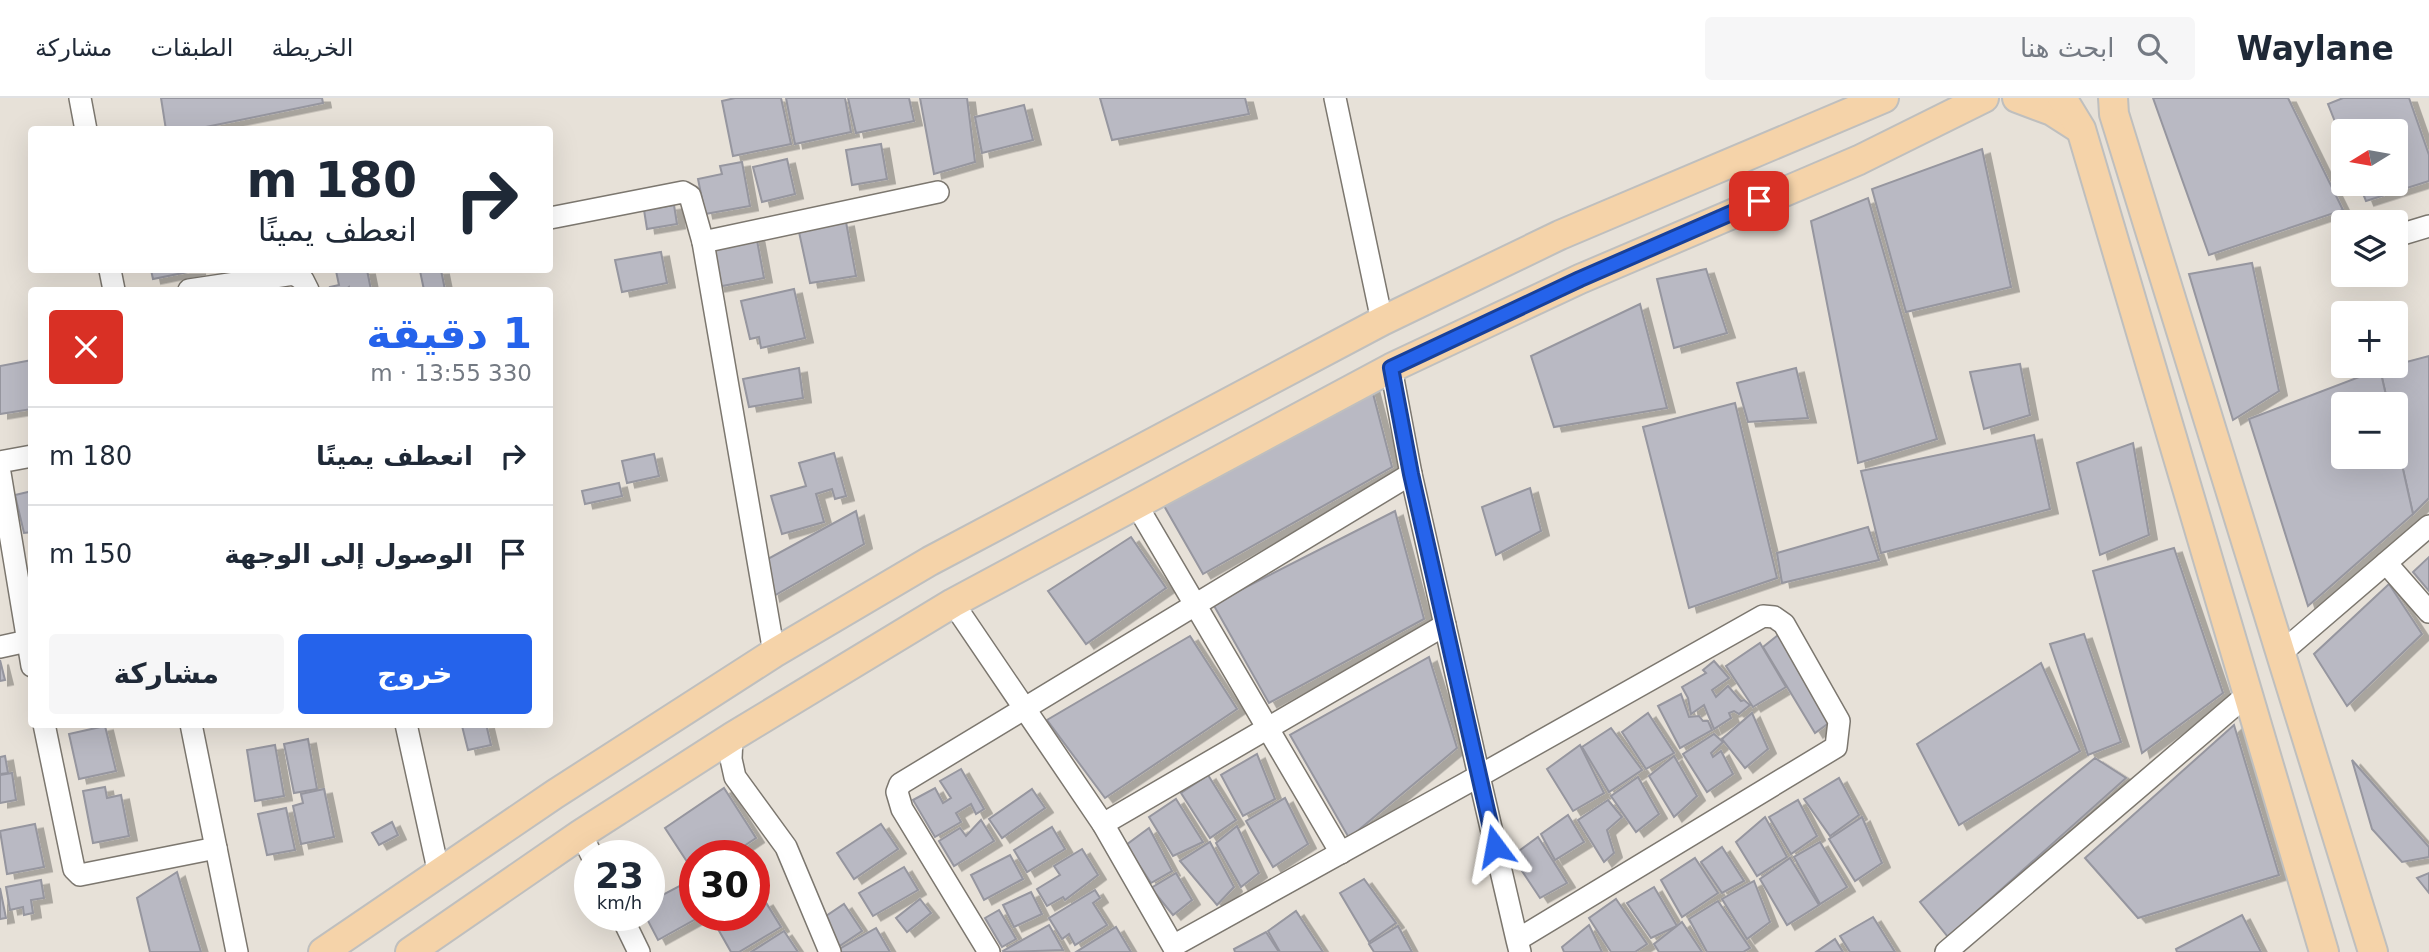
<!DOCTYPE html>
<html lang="ar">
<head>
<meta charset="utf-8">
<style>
	:root { --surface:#fff; --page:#f6f6f7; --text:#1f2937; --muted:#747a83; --line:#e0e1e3; --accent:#2563eb }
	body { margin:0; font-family:"DejaVu Sans","Noto Naskh Arabic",sans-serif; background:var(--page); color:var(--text); direction:rtl; height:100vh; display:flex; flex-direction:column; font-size:26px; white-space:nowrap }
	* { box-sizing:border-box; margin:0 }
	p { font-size:23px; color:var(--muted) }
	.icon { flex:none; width:38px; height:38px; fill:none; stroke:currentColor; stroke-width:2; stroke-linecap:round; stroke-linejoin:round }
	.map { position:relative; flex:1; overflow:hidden; direction:ltr }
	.details { position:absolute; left:28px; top:189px; width:525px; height:441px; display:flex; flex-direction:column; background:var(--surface); border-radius:7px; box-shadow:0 7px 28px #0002; direction:rtl }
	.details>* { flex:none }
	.banner { position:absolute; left:28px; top:28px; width:525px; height:147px; border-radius:7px; box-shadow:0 7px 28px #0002; direction:rtl; background:#fff; color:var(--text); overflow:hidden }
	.needle { width:46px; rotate:259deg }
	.fabs { position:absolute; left:2331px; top:21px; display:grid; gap:14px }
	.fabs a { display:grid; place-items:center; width:77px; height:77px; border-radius:7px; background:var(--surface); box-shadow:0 7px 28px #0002; font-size:35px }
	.speed { position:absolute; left:574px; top:742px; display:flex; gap:14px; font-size:35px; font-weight:700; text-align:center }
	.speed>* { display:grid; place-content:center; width:91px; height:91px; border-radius:50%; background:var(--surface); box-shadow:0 7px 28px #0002; line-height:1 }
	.speed small { font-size:18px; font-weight:400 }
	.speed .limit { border:10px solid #d22; background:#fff; color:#111 }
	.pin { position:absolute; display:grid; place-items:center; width:60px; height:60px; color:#fff; margin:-30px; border-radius:14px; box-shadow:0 4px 10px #0006 }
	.me { position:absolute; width:77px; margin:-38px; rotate:347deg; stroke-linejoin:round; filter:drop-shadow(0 0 5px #0008) }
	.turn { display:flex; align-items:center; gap:24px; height:147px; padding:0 21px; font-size:32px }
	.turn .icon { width:91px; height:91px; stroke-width:2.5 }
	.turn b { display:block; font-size:49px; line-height:60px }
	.round { display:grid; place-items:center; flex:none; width:74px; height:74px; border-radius:7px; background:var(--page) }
	.head { display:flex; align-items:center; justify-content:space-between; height:119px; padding:0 21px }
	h1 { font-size:42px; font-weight:800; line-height:52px; color:var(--accent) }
	.action { display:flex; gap:14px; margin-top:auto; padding:14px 21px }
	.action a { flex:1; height:80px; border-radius:7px; background:var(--accent); color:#fff; font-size:28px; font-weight:800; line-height:80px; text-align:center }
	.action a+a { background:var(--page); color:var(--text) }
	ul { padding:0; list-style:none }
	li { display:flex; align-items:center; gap:21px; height:98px; padding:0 21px; border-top:2px solid var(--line) }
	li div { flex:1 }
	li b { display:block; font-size:26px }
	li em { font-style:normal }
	header { display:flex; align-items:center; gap:42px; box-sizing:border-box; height:98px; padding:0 35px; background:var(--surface); border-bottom:2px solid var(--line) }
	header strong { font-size:33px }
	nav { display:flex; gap:38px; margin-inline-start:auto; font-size:24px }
	.search { width:490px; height:63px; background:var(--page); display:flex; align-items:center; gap:18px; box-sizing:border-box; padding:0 24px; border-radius:7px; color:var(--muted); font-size:26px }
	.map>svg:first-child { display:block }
	.building { fill:#b9b9c3; stroke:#96969f; stroke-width:2; filter:url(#shadow) }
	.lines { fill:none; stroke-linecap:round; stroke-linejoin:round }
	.minor-casing { stroke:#7c776f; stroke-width:24 }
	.major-casing { stroke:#bfbfbe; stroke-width:32 }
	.minor { stroke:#fff; stroke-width:21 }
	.major { stroke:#f5d3a9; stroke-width:28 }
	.route-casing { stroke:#184099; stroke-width:18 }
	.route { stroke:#2563eb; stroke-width:12 }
</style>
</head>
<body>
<header>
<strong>Waylane</strong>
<div class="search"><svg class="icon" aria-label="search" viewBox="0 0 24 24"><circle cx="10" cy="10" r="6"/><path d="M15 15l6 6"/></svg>ابحث هنا</div>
<nav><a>الخريطة</a><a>الطبقات</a><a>مشاركة</a></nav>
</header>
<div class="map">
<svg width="2429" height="854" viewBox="0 0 2429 854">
	<defs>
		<filter id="shadow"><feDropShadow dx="8" dy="4.5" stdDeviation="0" flood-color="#0004"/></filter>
	</defs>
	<rect width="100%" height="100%" fill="#e7e1d8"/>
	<g class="building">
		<polygon points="161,0 322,0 323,5 191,32 166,32"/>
		<polygon points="735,0 781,0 791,46 733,58 722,3"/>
		<polygon points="786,0 845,0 851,34 795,46"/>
		<polygon points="848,0 909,0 914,23 856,35"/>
		<polygon points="920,0 967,0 975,64 934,76"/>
		<polygon points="1100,0 1245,0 1249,16 1112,42"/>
		<polygon points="2153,0 2288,0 2343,112 2209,157"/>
		<polygon points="2343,0 2409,0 2429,57 2429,83 2366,103 2359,86 2396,86 2396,33 2343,33 2343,44 2328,6"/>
		<polygon points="1024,7 1033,42 982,55 975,19"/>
		<polygon points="881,46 887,81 852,87 846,52"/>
		<polygon points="1982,51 2011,189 1906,214 1872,91"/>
		<polygon points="787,61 795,96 762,104 753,69"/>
		<polygon points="742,64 750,108 705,116 698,81 722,76 720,68"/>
		<polygon points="1868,100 1937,341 1858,365 1811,123"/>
		<polygon points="674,107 677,126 647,131 644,112"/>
		<polygon points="846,124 856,178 810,185 799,134"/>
		<polygon points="756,137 764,180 717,189 709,146"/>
		<polygon points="661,154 667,185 622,194 615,162"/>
		<polygon points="2252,165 2279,293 2233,322 2189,176"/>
		<polygon points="1706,171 1727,235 1674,250 1657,181"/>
		<polygon points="151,172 198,172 153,181"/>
		<polygon points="367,172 371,192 350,192 349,189 345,192 331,192 330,189 339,187 336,173"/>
		<polygon points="441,172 445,192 424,192 420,173"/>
		<polygon points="794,191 805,240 761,250 759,239 750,241 741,203"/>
		<polygon points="1640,206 1667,310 1554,329 1531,258"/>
		<polygon points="2429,258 2429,400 2413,416 2396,340 2396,306 2388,306 2380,271"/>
		<polygon points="32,262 32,311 0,316 0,268"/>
		<polygon points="2020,266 2030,317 1984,331 1970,274"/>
		<polygon points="799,270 803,300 749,309 743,281"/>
		<polygon points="1796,270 1808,320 1748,324 1737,285"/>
		<polygon points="2380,271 2388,306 2343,306 2343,359 2396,359 2396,340 2413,416 2308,508 2249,321"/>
		<polygon points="1370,284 1392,369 1203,476 1163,406"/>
		<polygon points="1735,305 1777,480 1689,510 1643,329"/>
		<polygon points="2034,337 2050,411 1881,455 1861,373"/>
		<polygon points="2133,345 2149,437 2100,457 2077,365"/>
		<polygon points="834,355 846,398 835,401 832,391 816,396 824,424 782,436 771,398 806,388 799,365"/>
		<polygon points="654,356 659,378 627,385 622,363"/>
		<polygon points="619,385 622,398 585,406 582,393"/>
		<polygon points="1530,390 1541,433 1496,457 1482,409"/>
		<polygon points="32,393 32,434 24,435 15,397"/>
		<polygon points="856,413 864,446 772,499 764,463"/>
		<polygon points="1395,413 1424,521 1269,605 1213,506"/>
		<polygon points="1868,429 1879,462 1782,485 1777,455"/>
		<polygon points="1131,439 1166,490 1086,546 1048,493"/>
		<polygon points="2174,450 2223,595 2142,655 2093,473"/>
		<polygon points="2429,459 2429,493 2413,474"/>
		<polygon points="2389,486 2422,536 2347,608 2314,556"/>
		<polygon points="1782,534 1833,622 1815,635 1763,549"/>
		<polygon points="2084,536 2121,644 2088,657 2050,546"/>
		<polygon points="1190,538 1237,611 1105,700 1047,622"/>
		<polygon points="1760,545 1786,589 1753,609 1726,568"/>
		<polygon points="1429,559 1457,650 1349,740 1290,637"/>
		<polygon points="0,562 5,582 0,583"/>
		<polygon points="1714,563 1729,580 1712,592 1716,599 1728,588 1741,603 1744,602 1750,607 1739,616 1734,613 1729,615 1731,620 1714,631 1704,607 1691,616 1688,600 1682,589 1706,575 1703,572"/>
		<polygon points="2041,565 2080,653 1959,727 1917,646"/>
		<polygon points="1681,596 1689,619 1699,618 1703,623 1708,623 1712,632 1680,650 1658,608"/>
		<polygon points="1648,615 1674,655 1646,671 1622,634"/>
		<polygon points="1752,615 1768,651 1745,670 1722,641"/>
		<polygon points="486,626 491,647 468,652 462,628"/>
		<polygon points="2234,627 2279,777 2138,820 2085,760"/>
		<polygon points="105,628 116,673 79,681 69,636"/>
		<polygon points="1611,630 1642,672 1609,694 1582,649"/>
		<polygon points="1714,636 1723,644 1711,655 1713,659 1721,653 1733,676 1707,694 1683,656"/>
		<polygon points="308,641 317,691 294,695 284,646"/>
		<polygon points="275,647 284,698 255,703 247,652"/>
		<polygon points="1580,647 1604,695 1573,713 1547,671"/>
		<polygon points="1257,656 1275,701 1243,718 1221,677"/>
		<polygon points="5,658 8,675 0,676 0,659"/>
		<polygon points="1674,658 1697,698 1674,719 1649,678"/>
		<polygon points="2095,660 2126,680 1948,839 1920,804"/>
		<polygon points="2352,662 2429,749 2429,759 2402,764 2372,731"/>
		<polygon points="961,671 984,711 976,716 971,706 956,715 961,724 935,739 913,702 935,690 943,705 951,700 940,683"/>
		<polygon points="12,675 16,702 0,705 0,677"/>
		<polygon points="1208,677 1236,722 1210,740 1181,695"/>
		<polygon points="1638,679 1659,716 1636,734 1611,698"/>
		<polygon points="1839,680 1859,717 1830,738 1804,701"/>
		<polygon points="105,689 107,700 121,697 129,738 93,745 83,693"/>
		<polygon points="724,690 756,740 729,758 695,758 695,776 665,730"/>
		<polygon points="324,691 334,739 301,746 293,708 303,705 301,696"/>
		<polygon points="1032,691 1045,710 1002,740 989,721"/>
		<polygon points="1285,700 1308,746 1273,769 1246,723"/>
		<polygon points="1176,701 1203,744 1173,758 1149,719"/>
		<polygon points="1608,702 1622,719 1607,732 1614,755 1604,764 1578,722"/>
		<polygon points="1798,702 1817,738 1791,756 1769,719"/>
		<polygon points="286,710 295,752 267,757 258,716"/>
		<polygon points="1568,717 1584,744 1555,762 1541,736"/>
		<polygon points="1765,719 1787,759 1757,778 1736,744"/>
		<polygon points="1862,719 1882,765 1855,783 1829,741"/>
		<polygon points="981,722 994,743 954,768 939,743 960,730 966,738"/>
		<polygon points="392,724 398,737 379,747 372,735"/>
		<polygon points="35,726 44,769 7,776 0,733"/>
		<polygon points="881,726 898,751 854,781 837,755"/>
		<polygon points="1237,728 1259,775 1241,789 1216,745"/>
		<polygon points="1052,729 1065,751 1027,774 1014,752"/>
		<polygon points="1149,730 1172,773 1151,785 1126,747"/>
		<polygon points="1538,739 1567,785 1540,800 1512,758"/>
		<polygon points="1210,744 1234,789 1217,807 1180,763"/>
		<polygon points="1820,744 1847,789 1820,806 1794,759"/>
		<polygon points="1722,749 1744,783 1722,795 1701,764"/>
		<polygon points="1082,751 1098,777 1065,802 1063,799 1047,808 1037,791 1060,777 1054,768"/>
		<polygon points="1010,757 1023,781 984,802 971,777"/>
		<polygon points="1695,760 1718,795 1682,819 1661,782"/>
		<polygon points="1790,760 1819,807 1787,827 1760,781"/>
		<polygon points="904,769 918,792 873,818 859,795"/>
		<polygon points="177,774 201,854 150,854 137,800"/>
		<polygon points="1176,775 1192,802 1173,817 1151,790"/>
		<polygon points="2429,775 2429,795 2417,780"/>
		<polygon points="1364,781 1396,825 1369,844 1340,795"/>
		<polygon points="41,782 44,800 31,802 33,815 24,817 23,809 10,812 6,789"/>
		<polygon points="1754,783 1770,824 1747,841 1722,801"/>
		<polygon points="687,784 695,798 695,817 703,817 658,842 645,817 649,817 649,804"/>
		<polygon points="1654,789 1677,828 1651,840 1627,805"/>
		<polygon points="0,790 6,820 0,821"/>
		<polygon points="1095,792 1100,800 1093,805 1107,827 1075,847 1069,836 1062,841 1049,820"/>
		<polygon points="1031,794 1042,816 1014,829 1003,807"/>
		<polygon points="920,801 931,815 907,834 896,820"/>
		<polygon points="1616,801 1647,846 1635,854 1611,854 1589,820"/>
		<polygon points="765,803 781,829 739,854 731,854 718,831 741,817 754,817 754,809"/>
		<polygon points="1718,803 1750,850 1743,854 1707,854 1689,821"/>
		<polygon points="844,806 862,833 838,849 820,822"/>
		<polygon points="999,812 1016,841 1002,849 985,820"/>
		<polygon points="1296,813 1323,854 1280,854 1268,833"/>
		<polygon points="2242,817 2261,854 2177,854 2176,851"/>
		<polygon points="1873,819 1895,854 1850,854 1840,838"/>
		<polygon points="1682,824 1702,854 1659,854 1654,846"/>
		<polygon points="1049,827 1063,852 1004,854 1003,853"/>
		<polygon points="1589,827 1602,854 1564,854 1562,849"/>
		<polygon points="1398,828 1412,854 1374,854 1369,846"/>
		<polygon points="1116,829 1131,854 1076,854"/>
		<polygon points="876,830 890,854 834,854"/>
		<polygon points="784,833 798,854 751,854"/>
		<polygon points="1266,834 1279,854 1235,854 1234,851"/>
		<polygon points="1835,841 1843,854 1816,854"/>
	</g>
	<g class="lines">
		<defs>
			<g id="minor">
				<polyline points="80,0 86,32"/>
				<polyline points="1335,0 1382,223"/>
				<polyline points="550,120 683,94 690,98 703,144 774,555"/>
				<polyline points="2396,138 2429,128"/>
				<polyline points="703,144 938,94"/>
				<polyline points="110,172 114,192"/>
				<polyline points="189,192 294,176 303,182 308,192"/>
				<polyline points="0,364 32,358"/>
				<polyline points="0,375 32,568"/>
				<polyline points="1136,406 1341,755"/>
				<polyline points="2386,465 2429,514"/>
				<polyline points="953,505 1103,726 1173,848 1479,678 1411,376 1391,270"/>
				<polyline points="0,549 32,542"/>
				<polyline points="2281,555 2429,428"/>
				<polyline points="44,626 74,771 80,777 216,750"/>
				<polyline points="191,626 237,854"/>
				<polyline points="406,626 439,776"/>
				<polyline points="732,639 731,661 735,679 786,749 830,854"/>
				<polyline points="1103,726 1445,527"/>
				<polyline points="581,736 592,758"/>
				<polyline points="621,817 639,854"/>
				<polyline points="1517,842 1836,649 1839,623 1784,526 1774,519 1763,518 1479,678 1517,842 1520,854"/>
				<polyline points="989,854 902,711 897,694 900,686 1411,376"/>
				<polyline points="1946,854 2248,596"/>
			</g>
			<g id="major">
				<polyline points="2017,0 2052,13 2077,29"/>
				<polyline points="2062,0 2081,31 2324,854"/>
				<polyline points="2113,0 2114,16 2373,854"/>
				<polyline points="323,854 555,696 774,555 930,463 1382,223 1560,137 1884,0"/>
				<polyline points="410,854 581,736 732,639 953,505 1391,270 1580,181 1859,62 1984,0"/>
			</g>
		</defs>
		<use href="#minor" class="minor-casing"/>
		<use href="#major" class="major-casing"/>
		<use href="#minor" class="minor"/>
		<use href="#major" class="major"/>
	</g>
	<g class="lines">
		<defs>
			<polyline id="route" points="1495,748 1411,376 1391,270 1580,181 1759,103"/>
		</defs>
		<use href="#route" class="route-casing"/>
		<use href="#route" class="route"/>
	</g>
</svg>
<div class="fabs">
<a><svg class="needle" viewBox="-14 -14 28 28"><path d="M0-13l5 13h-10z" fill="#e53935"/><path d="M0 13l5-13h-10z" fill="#747a83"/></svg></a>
<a><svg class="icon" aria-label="layers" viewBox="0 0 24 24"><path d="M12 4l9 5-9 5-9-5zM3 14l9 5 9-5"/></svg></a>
<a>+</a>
<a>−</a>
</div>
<div class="speed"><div>23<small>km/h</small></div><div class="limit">30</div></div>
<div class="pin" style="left:1759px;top:103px;background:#d93025"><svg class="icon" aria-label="arrive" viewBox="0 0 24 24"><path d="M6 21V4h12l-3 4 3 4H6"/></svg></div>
<svg class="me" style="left:1495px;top:748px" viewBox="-20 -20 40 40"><path d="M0-17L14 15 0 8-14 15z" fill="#2563eb" stroke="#fff" stroke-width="4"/></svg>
<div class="banner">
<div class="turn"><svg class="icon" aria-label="right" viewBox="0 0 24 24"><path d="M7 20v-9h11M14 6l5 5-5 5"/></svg><div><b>180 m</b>انعطف يمينًا</div></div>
</div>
<section class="details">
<div class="head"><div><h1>1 دقيقة</h1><p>330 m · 13:55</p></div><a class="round" style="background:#d93025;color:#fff"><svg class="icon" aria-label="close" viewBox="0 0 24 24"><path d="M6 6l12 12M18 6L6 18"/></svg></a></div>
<ul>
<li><svg class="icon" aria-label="right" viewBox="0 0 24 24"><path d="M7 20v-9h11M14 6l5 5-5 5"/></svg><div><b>انعطف يمينًا</b></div><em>180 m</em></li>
<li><svg class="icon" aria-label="arrive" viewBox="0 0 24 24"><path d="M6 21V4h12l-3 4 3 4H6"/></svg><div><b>الوصول إلى الوجهة</b></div><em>150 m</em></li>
</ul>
<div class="action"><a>خروج</a><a>مشاركة</a></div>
</section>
</div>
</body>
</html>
